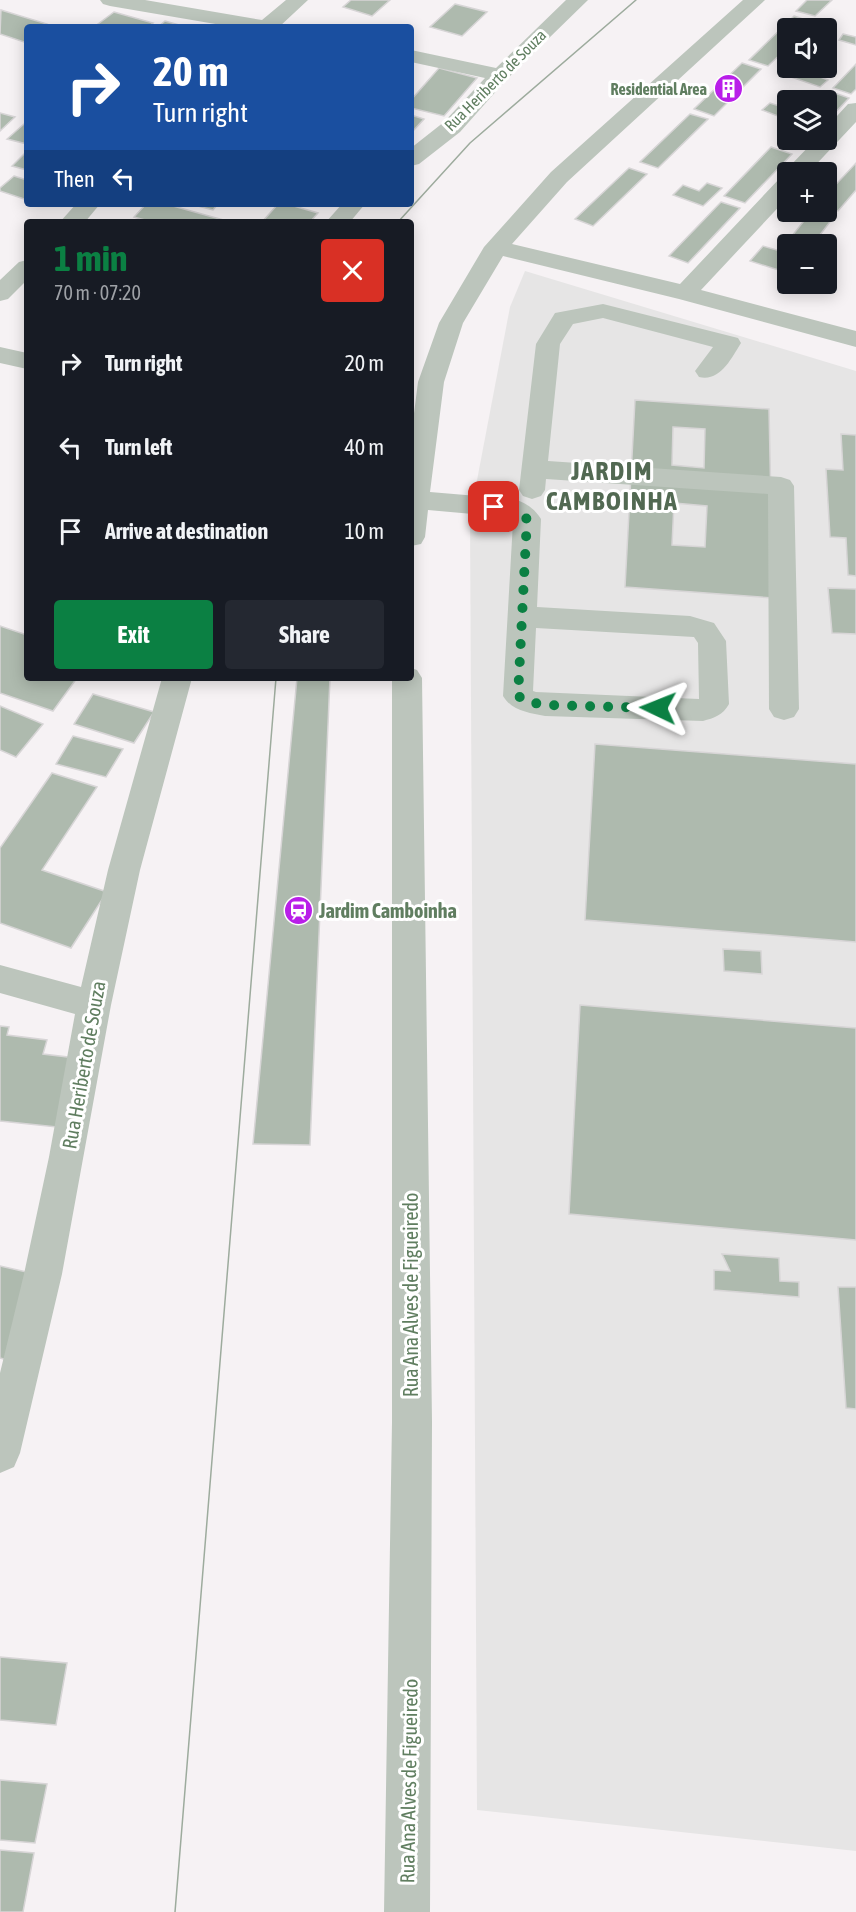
<!DOCTYPE html>
<html lang="en">
<head>
<meta charset="utf-8">
<style>
	:root { --surface:#171b24; --page:#242831; --text:#f1f3f6; --muted:#9ea1a6; --accent:#0b8043 }
	body { margin:0; font-family:"Asap Condensed",sans-serif; background:var(--page); color:var(--text); height:100vh; display:flex; flex-direction:column; font-size:22px; white-space:nowrap }
	* { box-sizing:border-box; margin:0 }
	p { font-size:20px; color:var(--muted) }
	.icon { flex:none; width:33px; height:33px; fill:none; stroke:currentColor; stroke-width:2; stroke-linecap:round; stroke-linejoin:round }
	.map { position:relative; flex:1; overflow:hidden }
	.details { position:absolute; left:24px; top:219px; width:390px; height:462px; display:flex; flex-direction:column; background:var(--surface); border-radius:6px; box-shadow:0 3px 15px #0003 }
	.details>* { flex:none }
	.top-card { position:absolute; left:24px; top:24px; width:390px; height:183px; border-radius:6px; box-shadow:0 3px 15px #0003; background:#1a4fa0; color:#fff; overflow:hidden }
	.controls { position:absolute; left:777px; top:18px; display:grid; gap:12px }
	.controls a { display:grid; place-items:center; width:60px; height:60px; border-radius:6px; background:var(--surface); box-shadow:0 3px 15px #0003; font-size:30px }
	.pin { position:absolute; display:grid; place-items:center; width:51px; height:51px; color:#fff; margin:-26px; border-radius:12px; box-shadow:0 3px 9px #0006 }
	.me { position:absolute; width:66px; margin:-33px; rotate:272deg; stroke-linejoin:round; filter:drop-shadow(0 0 4px #0008) }
	.turn { display:flex; align-items:center; gap:21px; height:126px; padding:0 30px; font-size:27px }
	.turn .icon { width:78px; height:78px; stroke-width:2.5 }
	.turn b { display:block; font-size:42px; line-height:51px }
	.then { display:flex; align-items:center; height:57px; padding:0 30px; background:#0003; gap:12px; font-size:22px }
	.round { display:grid; place-items:center; flex:none; width:63px; height:63px; border-radius:6px; background:var(--page) }
	.headline { display:flex; align-items:center; justify-content:space-between; height:102px; padding:0 30px }
	h1 { font-size:36px; font-weight:700; line-height:45px; color:var(--accent) }
	.button { display:flex; gap:12px; margin-top:auto; padding:12px 30px }
	.button a { flex:1; height:69px; border-radius:6px; background:var(--accent); color:#fff; font-size:24px; font-weight:700; line-height:69px; text-align:center }
	.button a+a { background:var(--page); color:var(--text) }
	ul { padding:0; list-style:none }
	li { display:flex; align-items:center; gap:18px; height:84px; padding:0 30px }
	li div { flex:1 }
	li b { display:block; font-size:22px }
	li em { font-style:normal }
	.map>svg:first-child { display:block }
	.built { fill:#e6e5e5 }
	.building { fill:#aebaae; stroke:#d7d5d6; stroke-width:1.5; fill-rule:evenodd }
	.lines { fill:none; stroke-linecap:round; stroke-linejoin:round }
	.minor { fill:#bcc5bc; fill-rule:evenodd }
	.tram { stroke:#9dab9d; stroke-width:1.5 }
	.route { stroke:#0b8043; stroke-width:10; stroke-dasharray:0 18 }
	.labels { text-anchor:middle; stroke-width:6; stroke-linejoin:round; paint-order:stroke }
	.far-street-label { font-size:16px; fill:#607e60; stroke:#fff }
	.far-poi-label { font-size:16px; font-weight:bold; fill:#607e60; stroke:#fff; text-anchor:end }
	.poi-label { font-size:20px; font-weight:bold; fill:#607e60; stroke:#fff; text-anchor:start }
	.street-label { font-size:20px; fill:#607e60; stroke:#fff }
	.district-label { font-size:26px; font-weight:bold; letter-spacing:1.5px; fill:#526952; stroke:#fff }
</style>
</head>
<body>
<div class="map">
<svg width="856" height="1912" viewBox="0 0 856 1912">
	<rect width="100%" height="100%" fill="#f6f2f4"/>
	<polygon class="built" points="525,271 856,371 856,1851 477,1810 470,517 510,307"/>
	<g class="building">
		<polygon points="351,0 390,0 372,16 343,7"/>
		<polygon points="807,0 832,0 815,16 796,11"/>
		<polygon points="455,4 487,12 462,36 430,27"/>
		<polygon points="1,10 47,24 44,27 27,27 27,40 24,42 0,34"/>
		<polygon points="114,12 153,23 148,27 94,27"/>
		<polygon points="794,16 812,22 806,28 788,28 788,47 768,66 749,60"/>
		<polygon points="165,21 186,27 158,27"/>
		<polygon points="843,34 856,37 856,45 839,40"/>
		<polygon points="742,63 761,69 714,116 694,109"/>
		<polygon points="856,64 856,89 851,94 833,88"/>
		<polygon points="439,68 477,78 444,116 411,108 411,100"/>
		<polygon points="800,69 828,80 820,87 791,77"/>
		<polygon points="832,92 849,98 826,122 826,100 824,100"/>
		<polygon points="785,101 788,102 788,115 783,118 762,110 770,103 779,106"/>
		<polygon points="0,113 15,117 0,131"/>
		<polygon points="690,114 708,119 658,168 640,162"/>
		<polygon points="411,115 424,119 411,133"/>
		<polygon points="24,124 27,125 27,144 7,139"/>
		<polygon points="788,139 788,140 810,140 802,148 784,142"/>
		<polygon points="771,147 792,154 745,203 724,196"/>
		<polygon points="27,151 27,170 12,166"/>
		<polygon points="856,163 856,190 838,211 826,207 826,195"/>
		<polygon points="629,168 647,174 593,226 575,219"/>
		<polygon points="14,176 27,180 27,200 0,191 0,188"/>
		<polygon points="707,183 722,188 703,206 673,195 683,185 699,191"/>
		<polygon points="721,202 740,208 688,263 669,256"/>
		<polygon points="146,204 166,204 227,221 152,222 134,217"/>
		<polygon points="190,204 218,204 213,210"/>
		<polygon points="278,204 287,204 318,213 310,222 262,222"/>
		<polygon points="811,212 836,214 813,244 788,244 788,273 750,261 763,246 780,251"/>
		<path d="M635,400L769,409L773,598L625,587ZM673,427L705,429L704,468L672,465ZM674,503L707,506L705,547L672,545Z"/>
		<polygon points="841,434 856,435 856,576 848,575 846,538 830,537 826,469 843,470"/>
		<polygon points="828,588 856,589 856,634 832,633"/>
		<polygon points="0,626 27,635 27,678 77,678 53,711 0,693"/>
		<polygon points="297,678 330,678 310,1145 253,1144"/>
		<polygon points="93,694 154,712 134,743 74,724"/>
		<polygon points="0,706 43,724 16,757 0,750"/>
		<polygon points="73,736 123,749 106,777 56,764"/>
		<polygon points="595,744 856,764 856,942 585,920"/>
		<polygon points="52,773 97,787 42,870 107,892 71,948 0,923 0,848"/>
		<polygon points="723,949 761,951 762,974 724,971"/>
		<polygon points="580,1005 856,1028 856,1240 569,1214"/>
		<polygon points="0,1026 9,1027 7,1035 47,1040 43,1054 76,1058 57,1127 0,1121"/>
		<polygon points="722,1254 779,1258 780,1281 799,1282 799,1297 714,1290 714,1270 730,1271"/>
		<polygon points="0,1266 31,1273 14,1362 0,1358"/>
		<polygon points="838,1287 856,1287 856,1409 846,1408"/>
		<polygon points="0,1657 67,1663 56,1725 0,1720"/>
		<polygon points="0,1780 47,1784 35,1843 0,1840"/>
		<polygon points="0,1850 34,1853 23,1912 0,1912"/>
	</g>
	<g class="lines">
		<g class="minor">
			<polygon points="100,0 145,0 262,20 286,0 308,0 279,27 233,27 110,6 103,4"/>
			<polygon points="566,0 588,0 507,79 460,132 419,164 411,166 411,148 444,122 485,78 411,62 411,50 496,68"/>
			<path d="M743,0H765L567,182L512,244L680,284L780,178L788,176V197L701,290L856,331V347L679,299L503,256L463,323L444,382L430,492L513,499C525,502 534,508 541,519L537,607L690,616L714,623L726,641L729,704C723,715 714,718 703,721L545,716C529,713 512,711 503,696L513,522L506,517L428,510L425,537L421,544L411,546V437L418,382L439,323L484,247L551,172ZM536,628L694,637L698,643L699,699L536,692L533,691Z"/>
			<polygon points="856,103 856,122 809,172 788,172 788,174 786,172 789,167 815,140 826,140 826,128 848,104"/>
			<polygon points="76,204 100,204 85,222 60,222"/>
			<polygon points="342,204 365,204 350,222 326,222"/>
			<polygon points="27,260 27,280 8,299 0,301 0,280 19,262"/>
			<path d="M603,304L738,338L741,343C731,359 720,382 699,377L695,371L713,347L603,318L573,324L560,344L548,461L781,477L790,480L794,486L799,709L794,717L784,720L774,717L769,709L768,494L546,479L545,490L541,496L532,499L523,496L519,490L536,344L555,313Z"/>
			<polygon points="0,347 27,353 27,369 0,363"/>
			<polygon points="411,668 417,670 422,678 432,1422 430,1912 384,1912 392,1422 392,678 411,678"/>
			<polygon points="162,678 192,678 140,870 111,1005 62,1274 20,1453 14,1467 0,1473 0,1373 24,1274 49,1157 75,1014 0,993 0,965 81,987 108,870"/>
		</g>
		<g class="tram">
			<polyline points="398,222 470,143 636,0"/>
			<polyline points="175,1912 276,678"/>
		</g>
	</g>
	<g class="lines">
		<polyline class="route" points="494,507 513,508 527,519 518,696 529,702 545,705 658,708"/>
	</g>
	<defs>
		<symbol id="building-disc" viewBox="-11 -11 22 22"><circle r="9.5" fill="#b91fe9" stroke="#fff"/><path d="M-4-6H4V6H1V3H-1V6H-4ZM-2.5-4.3h1.7v1.8h-1.7ZM.8-4.3h1.7v1.8H.8ZM-2.5-1h1.7V.8h-1.7ZM.8-1h1.7V.8H.8Z" fill="#fff"/></symbol>
		<symbol id="station-disc" viewBox="-11 -11 22 22"><circle r="9.5" fill="#b91fe9" stroke="#fff"/><path d="M-3-6H3Q5-6 5-4V2Q5 4 3 4L4.5 6H3L1.5 4h-3L-3 6H-4.5L-3 4Q-5 4-5 2V-4Q-5-6-3-6ZM-3.5-4v3h7v-3ZM-3.5 1v1.5H-2V1ZM2 1v1.5H3.5V1Z" fill="#fff"/></symbol>
	</defs>
	<g fill-rule="evenodd">
		<use href="#building-disc" x="712" y="72" width="33" height="33"/>
		<use href="#station-disc" x="282" y="894" width="33" height="33"/>
	</g>
	<g class="labels">
		<g class="far-street-label">
			<text transform="translate(495 80) rotate(-45)" y="6">Rua Heriberto de Souza</text>
		</g>
		<g class="far-poi-label">
			<text x="707" y="95">Residential Area</text>
		</g>
		<g class="poi-label">
			<text x="319" y="918">Jardim Camboinha</text>
		</g>
		<g class="street-label">
			<text transform="translate(84 1065) rotate(-80)" y="7">Rua Heriberto de Souza</text>
			<text transform="translate(411 1295) rotate(-90)" y="7">Rua Ana Alves de Figueiredo</text>
			<text transform="translate(409 1781) rotate(-89)" y="7">Rua Ana Alves de Figueiredo</text>
		</g>
		<g class="district-label">
			<text x="612" y="480">JARDIM<tspan x="612" dy="30">CAMBOINHA</tspan></text>
		</g>
	</g>
</svg>
<div class="controls">
<a><svg class="icon" aria-label="sound" viewBox="0 0 24 24"><path d="M4 9h4l5-4v14l-5-4H4zM17 9q2 3 0 6"/></svg></a>
<a><svg class="icon" aria-label="layers" viewBox="0 0 24 24"><path d="M12 4l9 5-9 5-9-5zM3 14l9 5 9-5"/></svg></a>
<a>+</a>
<a>−</a>
</div>
<div class="pin" style="left:494px;top:507px;background:#d93025"><svg class="icon" aria-label="arrive" viewBox="0 0 24 24"><path d="M6 21V4h12l-3 4 3 4H6"/></svg></div>
<svg class="me" style="left:658px;top:708px" viewBox="-20 -20 40 40"><path d="M0-17L14 15 0 8-14 15z" fill="#0b8043" stroke="#fff" stroke-width="4"/></svg>
<div class="top-card">
<div class="turn"><svg class="icon" aria-label="right" viewBox="0 0 24 24"><path d="M7 20v-9h11M14 6l5 5-5 5"/></svg><div><b>20 m</b>Turn right</div></div>
<div class="then">Then<svg class="icon" aria-label="left" viewBox="0 0 24 24"><path d="M17 20v-9H6M10 6l-5 5 5 5"/></svg></div>
</div>
<section class="details">
<div class="headline"><div><h1>1 min</h1><p>70 m · 07:20</p></div><a class="round" style="background:#d93025;color:#fff"><svg class="icon" aria-label="close" viewBox="0 0 24 24"><path d="M6 6l12 12M18 6L6 18"/></svg></a></div>
<ul>
<li><svg class="icon" aria-label="right" viewBox="0 0 24 24"><path d="M7 20v-9h11M14 6l5 5-5 5"/></svg><div><b>Turn right</b></div><em>20 m</em></li>
<li><svg class="icon" aria-label="left" viewBox="0 0 24 24"><path d="M17 20v-9H6M10 6l-5 5 5 5"/></svg><div><b>Turn left</b></div><em>40 m</em></li>
<li><svg class="icon" aria-label="arrive" viewBox="0 0 24 24"><path d="M6 21V4h12l-3 4 3 4H6"/></svg><div><b>Arrive at destination</b></div><em>10 m</em></li>
</ul>
<div class="button"><a>Exit</a><a>Share</a></div>
</section>
</div>
</body>
</html>
